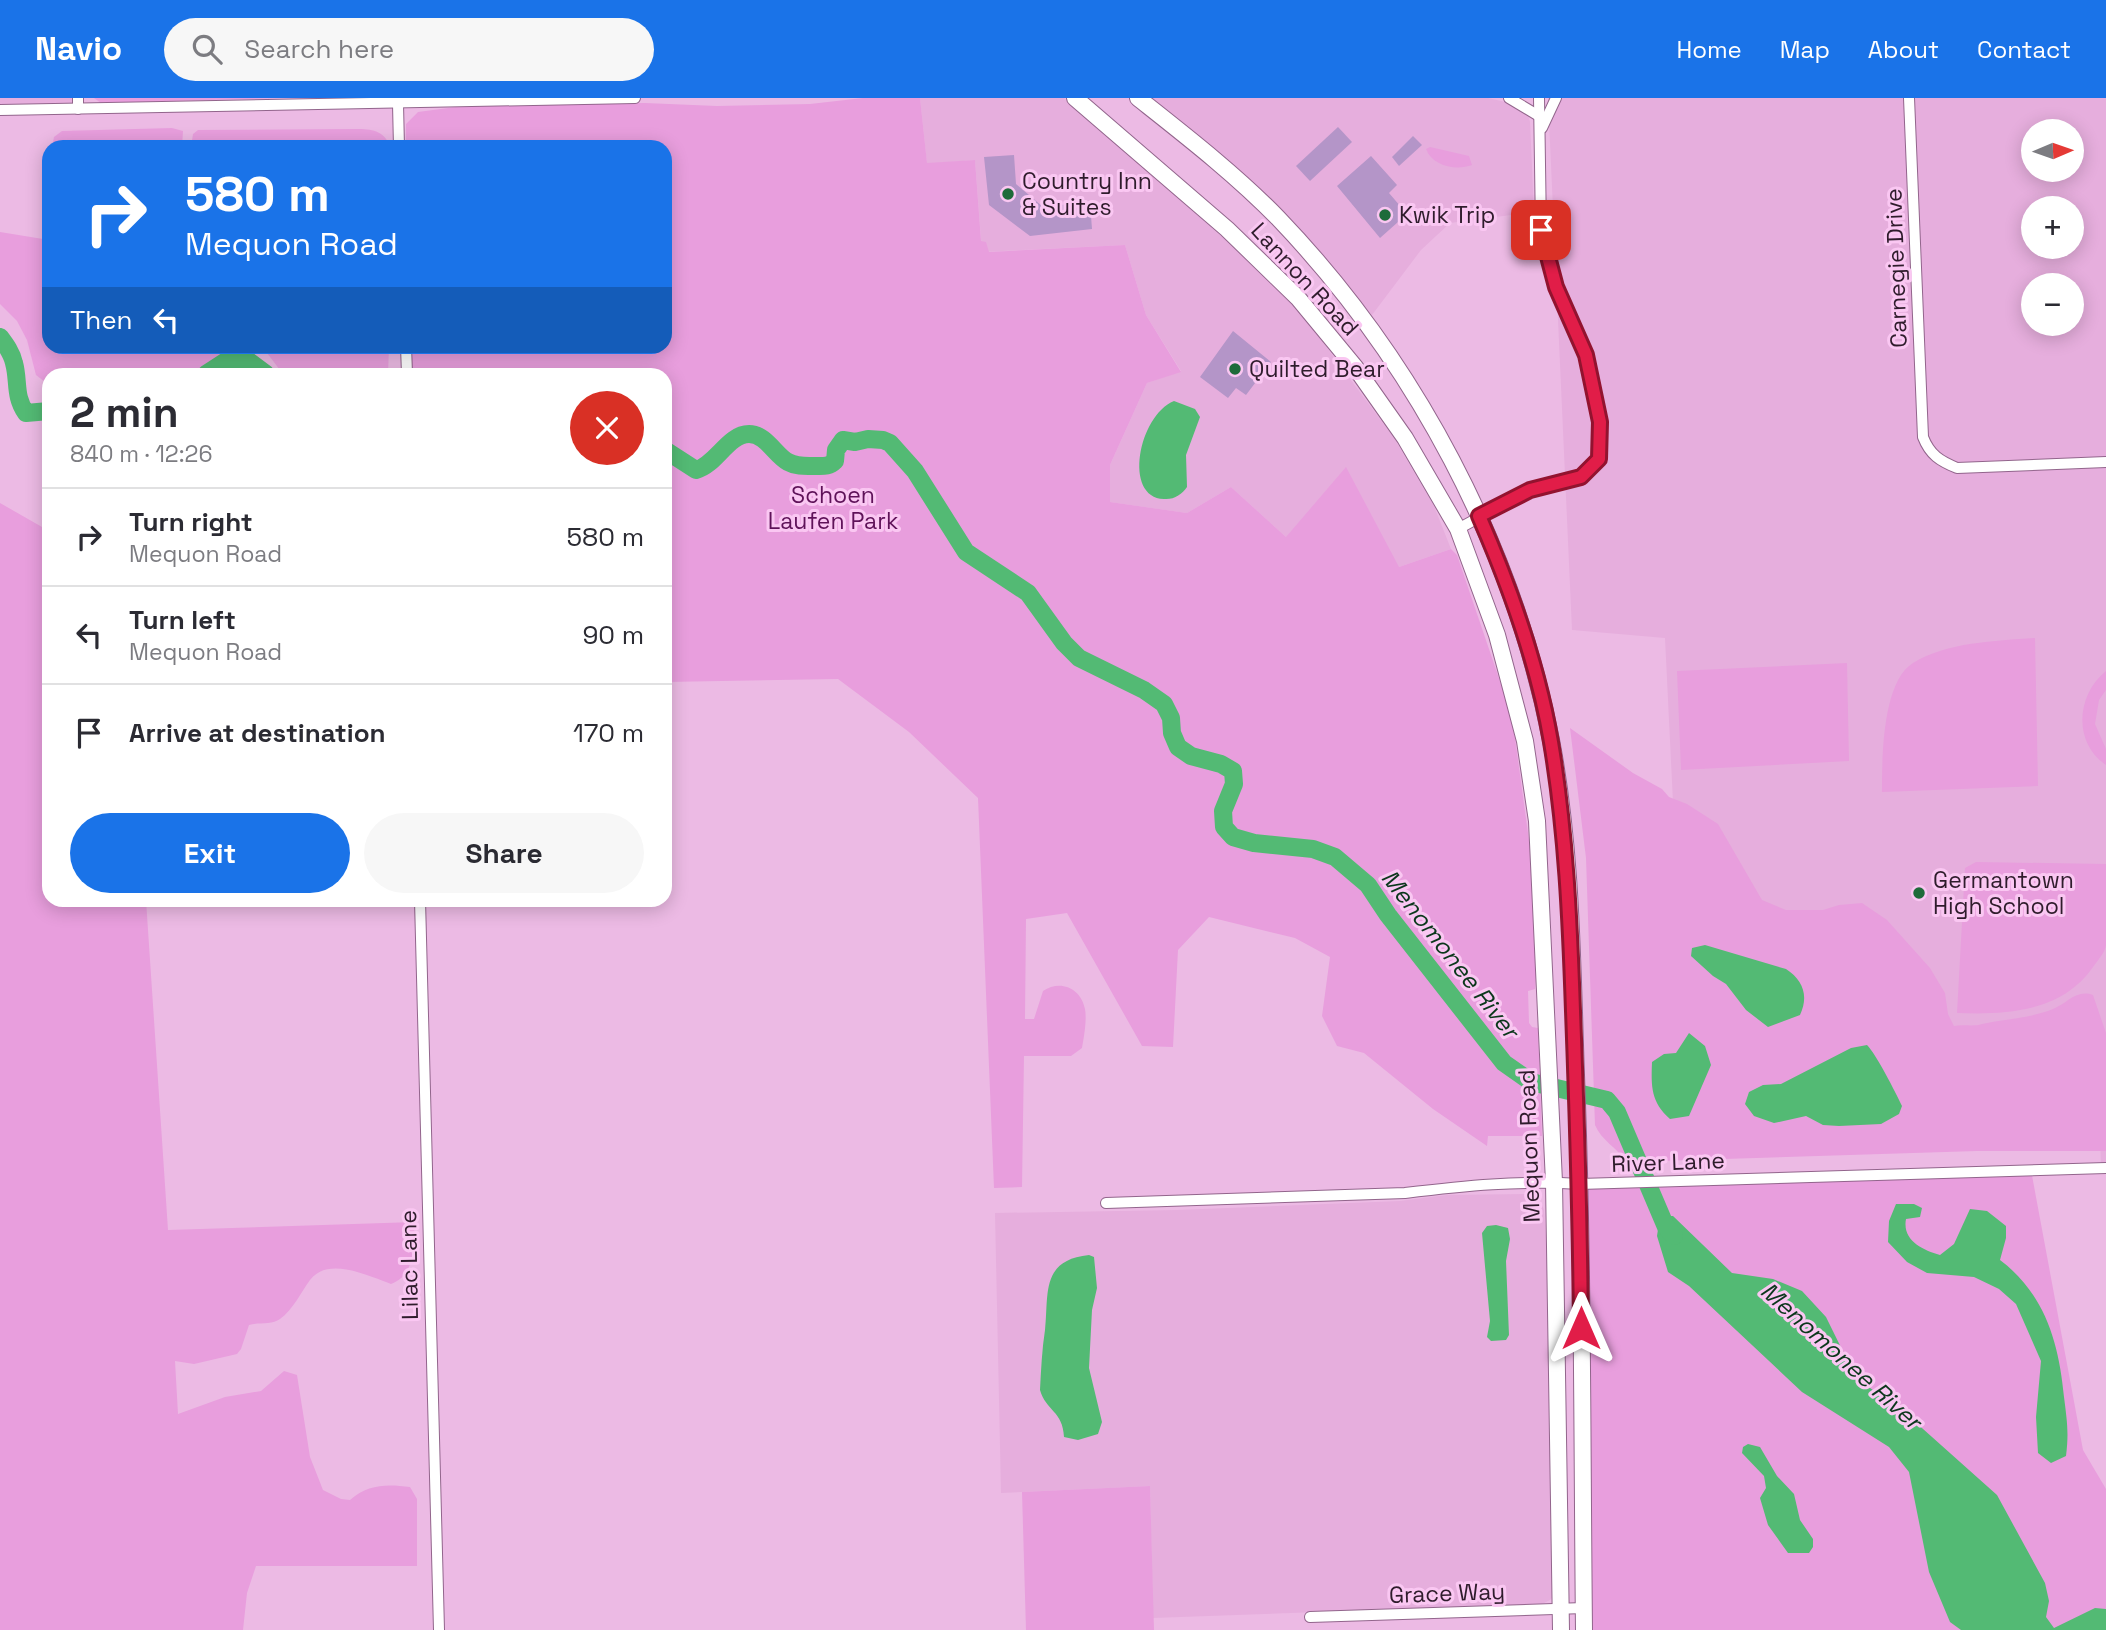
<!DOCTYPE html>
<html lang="en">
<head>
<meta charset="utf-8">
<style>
	:root { --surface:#fff; --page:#f7f7f7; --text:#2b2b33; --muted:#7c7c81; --line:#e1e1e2; --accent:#1a73e8 }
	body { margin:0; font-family:"Space Grotesk",sans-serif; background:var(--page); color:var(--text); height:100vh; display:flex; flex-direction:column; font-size:26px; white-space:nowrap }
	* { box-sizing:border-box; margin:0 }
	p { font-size:23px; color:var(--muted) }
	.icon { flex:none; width:38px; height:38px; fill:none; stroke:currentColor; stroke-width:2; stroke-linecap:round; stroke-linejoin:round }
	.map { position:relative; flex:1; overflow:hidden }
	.side { position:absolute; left:42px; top:270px; width:630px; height:539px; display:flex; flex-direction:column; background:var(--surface); border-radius:21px; box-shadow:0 4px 18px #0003 }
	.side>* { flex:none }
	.top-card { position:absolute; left:42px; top:42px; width:630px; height:214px; border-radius:21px; box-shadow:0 4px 18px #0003; background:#1a73e8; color:#fff; overflow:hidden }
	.needle { width:46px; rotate:88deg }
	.controls { position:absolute; left:2021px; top:21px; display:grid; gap:14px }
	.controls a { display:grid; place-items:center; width:63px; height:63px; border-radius:50%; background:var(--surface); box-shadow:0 4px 18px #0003; font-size:35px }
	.pin { position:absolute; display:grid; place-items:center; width:60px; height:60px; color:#fff; margin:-30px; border-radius:14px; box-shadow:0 4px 10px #0006 }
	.me { position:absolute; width:77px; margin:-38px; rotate:0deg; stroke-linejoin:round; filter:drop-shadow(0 0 5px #0008) }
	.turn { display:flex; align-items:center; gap:24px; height:147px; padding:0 28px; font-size:32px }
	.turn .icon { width:91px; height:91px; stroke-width:2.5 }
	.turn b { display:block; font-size:49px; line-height:60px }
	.then { display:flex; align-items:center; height:66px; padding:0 28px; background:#0003; gap:14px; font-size:26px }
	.round { display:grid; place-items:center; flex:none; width:74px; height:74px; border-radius:37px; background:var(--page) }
	.overview { display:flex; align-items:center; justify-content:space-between; height:119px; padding:0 28px }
	h1 { font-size:42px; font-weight:700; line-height:52px }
	.button { display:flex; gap:14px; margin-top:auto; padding:14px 28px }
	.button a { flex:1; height:80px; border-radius:42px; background:var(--accent); color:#fff; font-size:28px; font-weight:700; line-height:80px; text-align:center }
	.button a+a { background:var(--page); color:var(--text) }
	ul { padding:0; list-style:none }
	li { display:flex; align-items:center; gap:21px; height:98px; padding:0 28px; border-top:2px solid var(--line) }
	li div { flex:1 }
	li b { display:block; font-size:26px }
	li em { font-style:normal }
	header { display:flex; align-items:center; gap:42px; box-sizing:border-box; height:98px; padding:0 35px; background:var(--accent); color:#fff }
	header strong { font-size:33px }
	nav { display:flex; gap:38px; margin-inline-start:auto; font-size:24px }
	.search { width:490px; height:63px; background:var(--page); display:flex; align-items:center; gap:18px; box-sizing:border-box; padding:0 24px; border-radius:38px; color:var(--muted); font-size:26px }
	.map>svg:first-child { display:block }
	.built { fill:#e6aedd; fill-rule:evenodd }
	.green { fill:#e89edd }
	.water { fill:#53ba74 }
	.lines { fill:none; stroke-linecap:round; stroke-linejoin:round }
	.stream { stroke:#53ba74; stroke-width:2.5 }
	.river { stroke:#53ba74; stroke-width:18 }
	.building { fill:#b495c8 }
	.minor-casing { stroke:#92658c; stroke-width:12 }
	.primary-casing { stroke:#92658c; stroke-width:18 }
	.minor { stroke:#fff; stroke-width:10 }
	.primary { stroke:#fff; stroke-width:16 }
	.route-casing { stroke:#92132f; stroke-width:18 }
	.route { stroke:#e11d48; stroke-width:12 }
	.poi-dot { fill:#1e6b3a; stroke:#fac7f2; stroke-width:2.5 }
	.labels { text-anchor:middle; stroke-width:6; stroke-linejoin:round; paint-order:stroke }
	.poi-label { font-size:23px; fill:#2f1c2c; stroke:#fac7f2; text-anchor:start }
	.street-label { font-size:23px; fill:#2f1c2c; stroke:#fac7f2 }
	.park-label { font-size:23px; fill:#5f1259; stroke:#fac7f2 }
	.water-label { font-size:24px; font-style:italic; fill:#0b371b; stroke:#fac7f2 }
</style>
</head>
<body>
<header>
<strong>Navio</strong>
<div class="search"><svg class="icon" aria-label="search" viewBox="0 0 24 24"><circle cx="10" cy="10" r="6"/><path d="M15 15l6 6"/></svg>Search here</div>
<nav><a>Home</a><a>Map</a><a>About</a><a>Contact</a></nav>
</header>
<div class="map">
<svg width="2106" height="1532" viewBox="0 0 2106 1532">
	<rect width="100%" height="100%" fill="#ecbae4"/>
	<g class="built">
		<rect x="0" y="0" width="80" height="7"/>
		<polygon points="920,0 1064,0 1238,153 1275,189 1270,173 1394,340 1434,408 1451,451 1399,469 1286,439 1231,389 1187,415 1110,404 1110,367 1147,285 1181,273 1146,217 1125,147 982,154 975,62 927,66"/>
		<polygon points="1151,0 1488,0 1514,6 1528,17 1530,24 1534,114 1450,125 1421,152 1372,217 1285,119 1217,55"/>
		<path d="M1548,0H2106V1070H2101L2097,936L1938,941L1744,817L1674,725L1665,540L1572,532ZM2034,33H2072V72H2034ZM2034,110H2072V149H2034ZM2034,187H2072V226H2034Z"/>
		<polygon points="1534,1096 1539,1099 1544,1112 1549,1178 1554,1498 1550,1502 1542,1506 1153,1520 1150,1388 1001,1395 995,1115 1177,1112 1400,1103 1447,1097"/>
	</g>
	<g class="green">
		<polygon points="94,0 280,0 101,5"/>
		<path d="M863,0H920L927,65L975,62L981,143L986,144L989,154L1125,147L1146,217L1181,274L1147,285L1110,367V404L1187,415L1231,389L1286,439L1346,369L1399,469L1451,451L1457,457L1506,601L1515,640L1531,757L1536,877L1535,891L1528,893L1529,925L1532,929L1538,930L1542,1038H1488L1487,1048L1433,1011L1364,955L1337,948L1322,918L1330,859L1295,840L1209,819L1178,852L1173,949L1142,948L1067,815L1026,821L1025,921H1034L1043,893C1060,881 1081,890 1085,911C1087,922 1084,939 1082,950L1071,958H1024L1022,1089L994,1090L978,700L909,634L838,581L665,584V276H412L411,249L665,248V49H406V26L418,14L471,7L645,5L717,8L810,6Z"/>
		<polygon points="172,30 183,33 182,49 52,49 54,39 62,33"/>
		<path d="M359,31C374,31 385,34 390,49H191L193,36L198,32Z"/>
		<path d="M1430,49L1469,58L1472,67C1456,73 1432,68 1426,51Z"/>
		<polygon points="0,134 49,142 49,248 234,249 200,276 49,276 49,287 36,277 27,242 17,223 0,206"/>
		<polygon points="255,249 389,249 388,276 283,276 264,251"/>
		<path d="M0,405L49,433V802H146L168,1132L415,1124C412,1149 417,1176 391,1186C369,1178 328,1158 310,1182C301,1194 293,1212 280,1221C272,1227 260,1224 249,1227L241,1251L237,1256L194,1266L175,1263L178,1316L225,1299L261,1293L284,1273L297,1277L310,1359L323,1392L341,1401L350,1402C368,1386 387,1386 410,1389L417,1401V1468H256L247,1495L243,1532H0Z"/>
		<path d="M2035,540L2038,688L1882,694C1882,661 1882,584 1913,565C1947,544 1996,543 2035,540Z"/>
		<polygon points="1847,565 1849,663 1681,672 1677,573"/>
		<path d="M2106,573V592L2099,602L2095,626L2106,651V667C2073,645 2076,597 2106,573Z"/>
		<path d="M1570,630L1633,675L1662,691L1669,699L1687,706L1718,726L1762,802L1786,812H1823L1839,807L1862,805L1887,822L1930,870L1945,895L1948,916L1954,928C1963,926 1974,929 1982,926C2005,921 2031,920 2053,911C2068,905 2076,891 2093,897L2106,935V1053H1977L1627,1064C1617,1050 1601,1042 1595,1027L1586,760Z"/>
		<path d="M1976,764L2106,766C2106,792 2106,821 2106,847C2105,855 2097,863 2093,869C2062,914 2006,917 1957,915L1965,770Z"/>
		<polygon points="2031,1072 2083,1352 2106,1391 2106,1532 1590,1532 1580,1086"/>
		<polygon points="1150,1388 1154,1532 1026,1532 1022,1394"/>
	</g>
	<g class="water">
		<path d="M1174,303L1195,311L1200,319L1186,357L1187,389C1182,396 1174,402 1164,401C1123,400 1138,318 1174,303Z"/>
		<path d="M1705,847L1786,871C1803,882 1809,898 1800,917L1768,929L1746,912L1726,886L1713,878L1691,858L1692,850Z"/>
		<path d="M1689,935L1705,948L1711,967L1689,1018L1670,1021C1651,1004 1651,989 1652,964L1664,956L1676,955Z"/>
		<path d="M1867,947C1876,956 1896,995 1902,1008L1899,1016L1881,1026L1839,1028L1823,1027L1806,1018L1774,1025L1754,1018L1745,1006L1749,994L1763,987L1781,986L1851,950Z"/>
		<path d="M1896,1106H1914L1922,1110L1920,1119L1906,1121C1902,1142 1922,1152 1940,1157L1954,1146L1970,1111L1987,1113L2006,1128V1140L2000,1162C2045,1196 2059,1245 2064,1299C2067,1323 2069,1334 2066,1358L2051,1365L2038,1355L2036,1319L2041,1263L2016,1206L1999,1191L1974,1179L1927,1175L1907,1164L1888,1144L1889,1123Z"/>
		<polygon points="1660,1118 1673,1118 1732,1175 1773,1181 1802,1193 1826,1219 1856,1280 1904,1314 1997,1397 2045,1485 2049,1503 2046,1519 2054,1530 2095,1510 2106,1511 2106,1532 1961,1532 1950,1524 1929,1474 1909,1374 1889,1349 1802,1294 1689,1188 1668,1174 1657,1138"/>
		<polygon points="1496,1127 1508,1130 1510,1141 1506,1163 1509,1237 1506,1242 1491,1243 1487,1239 1490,1223 1482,1135 1487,1128"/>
		<path d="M1089,1157L1094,1159L1097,1190L1092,1212L1089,1270L1102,1324L1098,1336L1078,1342L1064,1339C1063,1313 1046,1313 1040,1292C1041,1272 1042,1251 1045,1232C1049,1197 1040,1162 1089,1157Z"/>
		<polygon points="1748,1346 1760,1349 1777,1378 1794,1396 1800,1422 1813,1441 1813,1449 1809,1455 1788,1455 1768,1427 1760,1400 1766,1390 1764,1378 1742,1355 1743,1349"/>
	</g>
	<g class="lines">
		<polyline class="stream" points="208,276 208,274"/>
		<g class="river">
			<path d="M0,239C6,247 12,255 14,265C19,283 14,298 26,315L49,313"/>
			<polyline points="206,276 226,263 246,261 266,276"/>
			<path d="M665,352L696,372C716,367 728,336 749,336C766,336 775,357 788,364C797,369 806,368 815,368C823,368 829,369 835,363L836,352L843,342L855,344L868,341L883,342L890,345L915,373L966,454L1028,495L1064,545L1079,560L1144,592L1164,606L1171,620L1172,635L1178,649L1191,658L1221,666L1233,673L1234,686L1223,713L1224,729L1233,739L1254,745L1313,751L1335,759L1368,787L1388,817L1504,965L1531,984L1607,1002L1617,1014L1666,1129L1674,1138"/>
		</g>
	</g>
	<g class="building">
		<polygon points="1338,29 1352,44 1310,83 1296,68"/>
		<polygon points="1413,38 1422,47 1399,68 1392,59"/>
		<polygon points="1014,57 1016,86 1042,108 1090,105 1092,131 1030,138 989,107 984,59"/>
		<polygon points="1371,58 1397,87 1389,95 1407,116 1380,140 1337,88"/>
		<polygon points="1233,233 1271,264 1246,297 1236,290 1228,300 1200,279"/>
	</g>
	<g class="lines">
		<defs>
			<g id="minor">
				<polyline points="78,0 78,11"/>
				<polyline points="1509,0 1539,18"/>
				<path d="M1909,0L1923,339C1930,357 1940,363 1957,370L2106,364"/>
				<polyline points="398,6 399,49"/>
				<polyline points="0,12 635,0"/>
				<polyline points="1542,30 1556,0"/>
				<polyline points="406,248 407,276"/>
				<polyline points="1458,431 1529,392 1581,378 1599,361 1600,324 1586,257 1556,189 1541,132 1539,0"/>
				<polyline points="420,802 439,1532"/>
				<path d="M1106,1105L1405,1095C1463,1088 1521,1082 1580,1086L2106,1070"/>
				<polyline points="1310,1519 1584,1510"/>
			</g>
			<g id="primary">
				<polyline points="1075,0 1227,131 1298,200 1355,269 1405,340 1458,431 1497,537 1525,643 1537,723 1554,1084 1561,1532"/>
				<path d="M1138,0C1186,38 1235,76 1278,120C1415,263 1513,448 1551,642C1572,752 1572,866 1576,977C1583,1162 1582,1347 1584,1532"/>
			</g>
		</defs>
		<use href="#minor" class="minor-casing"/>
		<use href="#primary" class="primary-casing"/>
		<use href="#minor" class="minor"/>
		<use href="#primary" class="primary"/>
	</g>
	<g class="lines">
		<defs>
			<path id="route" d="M1541,132L1556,189L1586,257L1600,324L1599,361L1581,379L1530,392L1479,418C1510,489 1538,567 1551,644C1566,733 1570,823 1573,913C1577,1019 1580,1124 1581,1230"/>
		</defs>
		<use href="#route" class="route-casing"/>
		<use href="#route" class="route"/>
	</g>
	<g class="poi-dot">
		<circle cx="1008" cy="96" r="7"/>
		<circle cx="1385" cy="117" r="7"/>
		<circle cx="1235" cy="271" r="7"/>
		<circle cx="1919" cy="795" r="7"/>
	</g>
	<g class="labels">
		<g class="poi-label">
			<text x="1022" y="91">Country Inn<tspan x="1022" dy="26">&amp; Suites</tspan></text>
			<text x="1399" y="125">Kwik Trip</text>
			<text x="1249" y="279">Quilted Bear</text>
			<text x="1933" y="790">Germantown<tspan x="1933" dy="26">High School</tspan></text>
		</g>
		<g class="street-label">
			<text transform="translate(1896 170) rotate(-92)" y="8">Carnegie Drive</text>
			<text transform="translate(1305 181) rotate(47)" y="8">Lannon Road</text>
			<text transform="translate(1529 1048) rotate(-92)" y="8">Mequon Road</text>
			<text transform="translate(1668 1064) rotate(-2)" y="8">River Lane</text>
			<text transform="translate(409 1167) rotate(-91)" y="8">Lilac Lane</text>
			<text transform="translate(1447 1495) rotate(-2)" y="8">Grace Way</text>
		</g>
		<g class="park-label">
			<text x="833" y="405">Schoen<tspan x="833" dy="26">Laufen Park</tspan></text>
		</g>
		<g class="water-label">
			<text transform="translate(1450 856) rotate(52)" y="8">Menomonee River</text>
			<text transform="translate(1841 1258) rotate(42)" y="8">Menomonee River</text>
		</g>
	</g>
</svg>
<div class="controls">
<a><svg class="needle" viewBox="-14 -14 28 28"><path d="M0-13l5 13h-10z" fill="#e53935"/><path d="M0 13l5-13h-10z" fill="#7c7c81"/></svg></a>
<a>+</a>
<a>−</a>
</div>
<div class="pin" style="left:1541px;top:132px;background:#d93025"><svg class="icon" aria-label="arrive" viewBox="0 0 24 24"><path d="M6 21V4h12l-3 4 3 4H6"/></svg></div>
<svg class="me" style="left:1581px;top:1230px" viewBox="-20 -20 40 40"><path d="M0-17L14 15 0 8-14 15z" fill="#e11d48" stroke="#fff" stroke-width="4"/></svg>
<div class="top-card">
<div class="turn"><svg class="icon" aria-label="right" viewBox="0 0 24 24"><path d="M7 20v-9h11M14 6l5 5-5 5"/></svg><div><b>580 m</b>Mequon Road</div></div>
<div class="then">Then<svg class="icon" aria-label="left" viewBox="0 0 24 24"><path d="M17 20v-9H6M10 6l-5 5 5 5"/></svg></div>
</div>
<section class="side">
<div class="overview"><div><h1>2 min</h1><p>840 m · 12:26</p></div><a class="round" style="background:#d93025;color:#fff"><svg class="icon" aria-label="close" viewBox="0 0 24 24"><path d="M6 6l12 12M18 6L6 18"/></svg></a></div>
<ul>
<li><svg class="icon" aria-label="right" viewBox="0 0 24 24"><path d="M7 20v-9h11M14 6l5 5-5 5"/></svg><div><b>Turn right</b><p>Mequon Road</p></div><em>580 m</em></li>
<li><svg class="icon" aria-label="left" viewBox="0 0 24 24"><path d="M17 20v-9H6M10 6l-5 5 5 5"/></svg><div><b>Turn left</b><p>Mequon Road</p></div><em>90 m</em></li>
<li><svg class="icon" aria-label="arrive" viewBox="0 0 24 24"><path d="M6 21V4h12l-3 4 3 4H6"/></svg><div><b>Arrive at destination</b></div><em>170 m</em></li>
</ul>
<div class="button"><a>Exit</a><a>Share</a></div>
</section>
</div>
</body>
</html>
